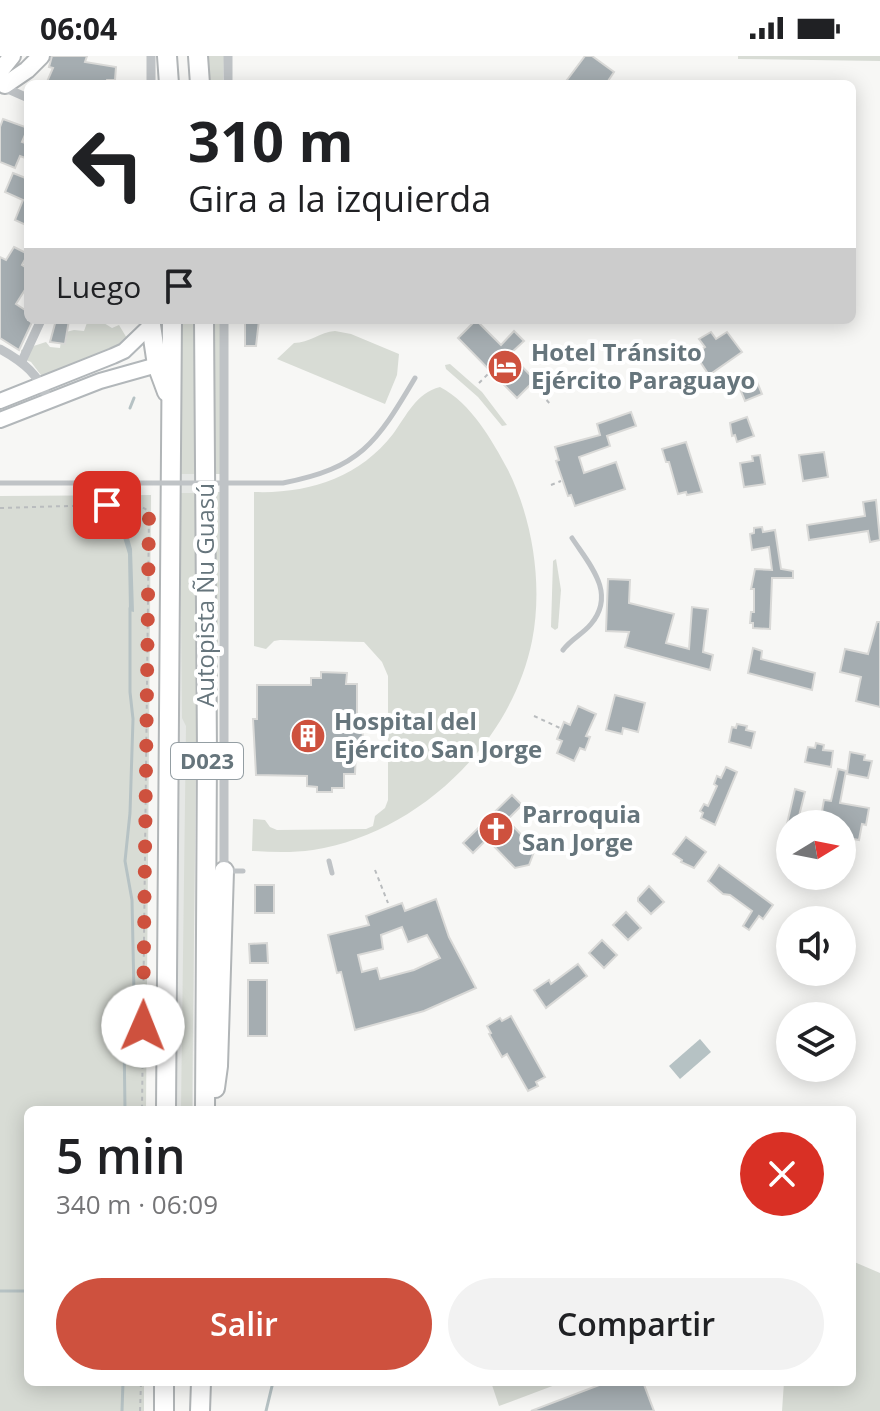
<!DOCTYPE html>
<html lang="es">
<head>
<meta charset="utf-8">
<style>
	:root { --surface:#fff; --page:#f2f2f2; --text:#202124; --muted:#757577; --accent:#ce513e }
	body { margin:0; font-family:"Open Sans",sans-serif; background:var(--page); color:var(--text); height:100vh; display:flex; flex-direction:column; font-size:30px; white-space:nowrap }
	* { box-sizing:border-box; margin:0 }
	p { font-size:26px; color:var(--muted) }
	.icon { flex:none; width:44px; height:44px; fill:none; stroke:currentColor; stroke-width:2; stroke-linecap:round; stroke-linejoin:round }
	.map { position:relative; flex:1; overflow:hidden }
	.panel { position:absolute; left:24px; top:1050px; width:832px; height:280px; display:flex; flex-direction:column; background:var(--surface); border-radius:12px; box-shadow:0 4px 20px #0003 }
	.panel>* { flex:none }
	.hud { position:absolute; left:24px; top:24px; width:832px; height:244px; border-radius:12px; box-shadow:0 4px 20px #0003; background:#fff; color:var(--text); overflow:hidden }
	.needle { width:52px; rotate:80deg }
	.fabs { position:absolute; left:776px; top:754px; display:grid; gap:16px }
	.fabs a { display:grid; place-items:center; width:80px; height:80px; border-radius:50%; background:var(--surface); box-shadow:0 4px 20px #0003; font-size:40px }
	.pin { position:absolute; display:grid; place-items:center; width:68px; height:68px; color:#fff; margin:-34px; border-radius:16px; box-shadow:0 4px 12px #0006 }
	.me { position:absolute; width:88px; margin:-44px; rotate:1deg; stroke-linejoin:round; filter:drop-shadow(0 0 6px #0008) }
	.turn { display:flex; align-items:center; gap:28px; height:168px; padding:0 32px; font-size:36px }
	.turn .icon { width:104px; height:104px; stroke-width:2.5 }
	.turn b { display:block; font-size:56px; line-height:68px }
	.then { display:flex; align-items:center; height:76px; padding:0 32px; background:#0003; gap:16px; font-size:30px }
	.round { display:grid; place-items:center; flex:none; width:84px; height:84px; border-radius:42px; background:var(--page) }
	.headline { display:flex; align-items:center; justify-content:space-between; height:136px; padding:0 32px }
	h1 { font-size:48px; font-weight:600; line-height:60px }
	.primary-button { display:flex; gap:16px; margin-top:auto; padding:16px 32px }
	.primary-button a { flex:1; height:92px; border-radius:48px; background:var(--accent); color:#fff; font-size:32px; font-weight:600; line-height:92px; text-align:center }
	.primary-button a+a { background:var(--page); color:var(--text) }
	.status { display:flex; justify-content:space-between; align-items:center; height:56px; padding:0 40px; background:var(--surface); direction:ltr }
	.status svg { height:22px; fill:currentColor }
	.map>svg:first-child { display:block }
	.built { fill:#e5e7e5 }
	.green { fill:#d8dcd5 }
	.water { fill:#b6c2c4 }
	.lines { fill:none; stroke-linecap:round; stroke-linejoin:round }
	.stream { stroke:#b6c2c4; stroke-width:3 }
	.building { fill:#a5adb1; stroke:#d9d9d7; stroke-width:2; fill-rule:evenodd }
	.secondary-casing { stroke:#b2b7ba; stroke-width:18 }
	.trunk-casing { stroke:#b1b5b7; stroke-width:20 }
	.motorway-casing { stroke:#b1b5b7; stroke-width:22 }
	.path { stroke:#b9bcbe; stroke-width:2; stroke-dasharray:4 4; stroke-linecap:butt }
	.service { stroke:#bfc3c6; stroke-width:5 }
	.minor { stroke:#bfc3c6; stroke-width:9 }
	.secondary { stroke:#fff; stroke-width:14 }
	.trunk { stroke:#fff; stroke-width:16 }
	.motorway { stroke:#fff; stroke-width:18 }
	.service-bridge { stroke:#bfc3c6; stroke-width:5 }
	.route { stroke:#ce513e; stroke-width:14; stroke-dasharray:0 25.2 }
	.labels { text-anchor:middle; stroke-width:8; stroke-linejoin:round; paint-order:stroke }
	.shield { fill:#fff; stroke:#949ea3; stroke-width:2 }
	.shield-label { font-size:22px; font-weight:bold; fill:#66757c }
	.poi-label { font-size:24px; font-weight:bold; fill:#66757c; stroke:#fff; text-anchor:start }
	.street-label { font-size:24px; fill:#66757c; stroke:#fff }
</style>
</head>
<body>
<div class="status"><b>06:04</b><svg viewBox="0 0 49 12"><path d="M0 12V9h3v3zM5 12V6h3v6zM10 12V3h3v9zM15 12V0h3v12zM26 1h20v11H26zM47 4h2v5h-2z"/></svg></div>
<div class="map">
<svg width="880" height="1355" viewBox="0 0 880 1355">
	<rect width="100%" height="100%" fill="#f7f7f5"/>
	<polygon class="built" points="177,264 194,264 198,446 193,1054 176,1054 181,445"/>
	<g class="green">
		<polygon points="205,0 224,0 223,28 206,28"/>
		<polygon points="738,0 880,0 880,5 738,3"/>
		<polygon points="88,264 99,264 112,272 119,269 128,284 106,294 107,298 44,323 31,306 21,302 21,294 46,286 50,291 60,292 62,277 74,274 84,275"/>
		<polygon points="179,264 197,264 199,418 179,418"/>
		<polygon points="210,264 220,264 221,418 213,418"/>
		<path d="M335,275L351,278L399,298L397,319L385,348L277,303L294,287C309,287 320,276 335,275Z"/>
		<polygon points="450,308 482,336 507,369 502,370 478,341 446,313 445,309"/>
		<path d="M440,331C471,347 492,384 508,414C533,464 543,530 532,585C511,689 416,778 313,794C292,797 272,796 252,795L253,763L265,764L270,771L277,774L366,773L373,770L375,760L385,752L388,744V620L382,606L364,586L280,584L274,585L266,593L254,590V436C307,438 359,422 393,378C407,359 416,337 440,331Z"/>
		<polygon points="213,436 220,436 216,804 219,817 215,981"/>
		<polygon points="180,437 199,437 192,1054 181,1054 186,670 182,662"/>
		<polygon points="151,439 146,1054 28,1054 28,1326 144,1326 144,1355 0,1355 0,440"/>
		<polygon points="556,503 561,534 558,572 555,574 551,571 553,505"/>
		<polygon points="852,1205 880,1217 880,1355 782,1355 784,1326 852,1326"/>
		<polygon points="491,1326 563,1326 499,1350"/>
	</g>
	<g class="water">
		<polygon points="120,450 132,493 134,556 129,555 128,498 114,451"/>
		<polygon points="700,983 711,996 680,1023 669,1010"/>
	</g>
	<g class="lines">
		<g class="stream">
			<polyline points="130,352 134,342"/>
			<polyline points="125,1054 124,981 134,937 132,844 125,805 130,757 133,663 130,636 130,552"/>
			<polyline points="0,1235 28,1235"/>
			<polyline points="122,1355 123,1326"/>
			<polyline points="266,1355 273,1326"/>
		</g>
	</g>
	<g class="building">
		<polygon points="52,0 87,0 85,6 116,11 115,24 107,24 106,28 46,28 53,12 49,11"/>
		<polygon points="585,0 592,0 614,16 606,28 564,28"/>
		<polygon points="3,63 28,72 22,86 28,88 28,103 20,100 15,112 0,106 0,71"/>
		<polygon points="13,117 28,123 28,170 15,164 23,144 5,136"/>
		<polygon points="14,191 28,198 22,209 28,213 28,229 16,248 28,256 28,264 33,264 19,294 0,282 0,201 6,204"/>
		<polygon points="56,264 69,264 65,288 50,286"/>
		<polygon points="245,264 259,264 256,290 245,290"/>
		<polygon points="476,264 501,289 514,275 524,285 510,298 535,324 517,342 458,282"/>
		<polygon points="711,276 716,283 727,276 742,296 709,319 695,298 705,291 699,283"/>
		<polygon points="755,321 762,338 745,345 738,328"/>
		<polygon points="631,356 636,370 607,380 610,390 579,401 584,417 616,406 625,433 575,450 571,439 568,440 556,405 559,404 555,391 600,379 597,368"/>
		<polygon points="747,361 754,380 737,386 735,379 732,380 730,367"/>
		<polygon points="686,386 702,436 687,439 686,436 678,438 669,406 666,406 662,393"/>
		<polygon points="824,396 828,421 803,425 799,399"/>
		<polygon points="760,399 765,428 744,431 740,407 753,405 752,400"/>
		<polygon points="876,444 880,484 870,486 868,475 809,484 807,469 865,460 863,446"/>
		<polygon points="762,471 763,476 775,474 781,513 793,515 793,522 772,522 770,573 753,572 753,567 750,567 751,556 754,556 754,533 751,533 755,513 772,514 769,491 752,494 750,478 754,477 754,472"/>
		<polygon points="608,523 630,524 629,547 674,558 666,587 689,593 692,551 708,553 703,596 713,599 710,614 625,591 629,576 606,575"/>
		<polygon points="877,566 880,566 880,651 856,645 861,621 840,616 845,593 868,598"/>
		<polygon points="753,592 762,595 761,603 815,617 812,634 748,617"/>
		<polygon points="321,616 347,617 346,628 357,628 357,672 363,672 362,694 356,694 355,718 344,718 344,732 332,732 332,736 317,736 317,731 307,730 307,720 256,719 253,663 257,663 257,629 311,629 311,622 321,622"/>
		<polygon points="615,639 645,647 638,676 623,672 622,678 606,674"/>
		<polygon points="578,650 596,658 586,680 590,681 585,694 580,692 574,705 557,697 562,685 557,683 564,666 570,669"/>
		<polygon points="737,668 747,670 746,674 755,676 751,692 729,686 732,671 736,672"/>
		<polygon points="816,687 824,689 823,694 833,695 831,711 805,706 808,691 815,692"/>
		<polygon points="850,696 865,699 864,704 872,705 868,722 847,718"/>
		<polygon points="726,711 737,716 715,769 701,762 703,757 700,755 704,748 708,750 717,730 714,728 717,720 721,722"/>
		<polygon points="838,713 846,715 840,747 869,752 866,769 862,768 859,784 842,781 844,768 820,767 824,744 831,745"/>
		<polygon points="795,733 805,736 797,768 787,768"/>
		<polygon points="512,739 522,749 507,764 535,793 529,809 515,812 487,783 473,797 463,787"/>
		<polygon points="686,781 706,796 694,812 681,806 682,804 673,798"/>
		<polygon points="719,809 773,849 763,863 759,860 749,874 743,870 752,855 730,839 723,838 708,825"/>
		<rect x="255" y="829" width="19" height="28"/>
		<polygon points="649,830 664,846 651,858 638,845 638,842"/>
		<path d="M436,843L449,881L476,932L424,955L355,974L341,916L337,917L328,879L369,869L366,860L402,847L405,855ZM402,871L408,886L427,879L440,902L414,914L380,923L377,912L362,916L358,899L383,893L381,879Z"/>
		<polygon points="626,856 641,872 628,884 613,869"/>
		<polygon points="602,884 617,899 604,912 589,897"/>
		<polygon points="267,887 268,907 250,907 249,888"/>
		<polygon points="578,908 587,920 546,952 534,934 549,924 551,928"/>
		<rect x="248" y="924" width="19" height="56"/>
		<polygon points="511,960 545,1021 536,1026 538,1030 528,1035 507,998 502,1001 489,978 491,977 487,970 500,962 502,965"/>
		<polygon points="607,1326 643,1326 654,1355 531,1355"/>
	</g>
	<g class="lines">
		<defs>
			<g id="secondary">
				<polyline points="0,345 113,300 124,295 151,269"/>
				<polyline points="0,364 100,325 157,309"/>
			</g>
			<g id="trunk">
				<polyline points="0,15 12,0"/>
				<polyline points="5,29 27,14 41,0"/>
			</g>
			<g id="motorway">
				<polyline points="167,0 169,28"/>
				<polyline points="198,0 200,28"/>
				<polyline points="204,264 207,698 205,1054"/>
				<polyline points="151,269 157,309 167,336"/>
				<polyline points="215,1032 218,1010 224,815"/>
				<polyline points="166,1054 172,264"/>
				<polyline points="164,1355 164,1326"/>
				<polyline points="200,1355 201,1326"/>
			</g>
		</defs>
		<use href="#secondary" class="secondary-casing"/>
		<use href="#trunk" class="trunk-casing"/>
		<use href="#motorway" class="motorway-casing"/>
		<g class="path">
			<polyline points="479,327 489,317"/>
			<polyline points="536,332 551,349"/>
			<polyline points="551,429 561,425"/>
			<polyline points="0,452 137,448 147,454 149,458 142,1054"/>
			<polyline points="534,660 560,672"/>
			<polyline points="375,814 388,847"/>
			<polyline points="140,1355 141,1326"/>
		</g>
		<g class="service">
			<path d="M563,594C571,583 583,578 591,568C617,537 589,508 572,482"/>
			<polyline points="329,805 332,817"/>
			<polyline points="228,815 243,815"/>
		</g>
		<g class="minor">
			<polyline points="151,0 151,28"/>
			<polyline points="228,28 228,0"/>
			<polyline points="3,31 28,42"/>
			<polyline points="224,264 224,815"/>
			<path d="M0,293C24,306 39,319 49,345"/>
			<polyline points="22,305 41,264"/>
		</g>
		<use href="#secondary" class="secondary"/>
		<use href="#trunk" class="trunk"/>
		<use href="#motorway" class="motorway"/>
		<path class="service-bridge" d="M0,427H283C360,412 376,388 415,322"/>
	</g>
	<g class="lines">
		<path class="route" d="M107,449C122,448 141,444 149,458L143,970"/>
	</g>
	<defs>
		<symbol id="hotel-disc" viewBox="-11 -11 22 22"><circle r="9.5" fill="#ce513e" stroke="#fff"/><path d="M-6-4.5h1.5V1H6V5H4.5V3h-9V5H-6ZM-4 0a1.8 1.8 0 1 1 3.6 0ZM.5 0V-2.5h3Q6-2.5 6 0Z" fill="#fff"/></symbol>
		<symbol id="building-disc" viewBox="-11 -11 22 22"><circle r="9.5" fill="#ce513e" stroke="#fff"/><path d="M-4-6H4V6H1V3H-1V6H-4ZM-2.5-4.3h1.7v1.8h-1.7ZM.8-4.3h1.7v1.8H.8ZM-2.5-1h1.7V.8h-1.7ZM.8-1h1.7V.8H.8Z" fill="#fff"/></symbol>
		<symbol id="church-disc" viewBox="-11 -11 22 22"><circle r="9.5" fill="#ce513e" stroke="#fff"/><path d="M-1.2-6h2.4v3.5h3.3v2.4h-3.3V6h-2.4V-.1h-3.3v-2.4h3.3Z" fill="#fff"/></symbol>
	</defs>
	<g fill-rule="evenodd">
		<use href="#hotel-disc" x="485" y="291" width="40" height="40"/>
		<use href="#building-disc" x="288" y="660" width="40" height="40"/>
		<use href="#church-disc" x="476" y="753" width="40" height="40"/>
	</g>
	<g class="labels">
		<rect class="shield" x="171" y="687" width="72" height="36" rx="6"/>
		<g class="shield-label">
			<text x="207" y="713">D023</text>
		</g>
		<g class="poi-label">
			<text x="531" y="305">Hotel Tránsito<tspan x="531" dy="28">Ejército Paraguayo</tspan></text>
			<text x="334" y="674">Hospital del<tspan x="334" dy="28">Ejército San Jorge</tspan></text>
			<text x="522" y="767">Parroquia<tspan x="522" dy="28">San Jorge</tspan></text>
		</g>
		<g class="street-label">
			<text transform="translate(206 539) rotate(-90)" y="8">Autopista Ñu Guasú</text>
		</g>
	</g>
</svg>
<div class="fabs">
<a><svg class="needle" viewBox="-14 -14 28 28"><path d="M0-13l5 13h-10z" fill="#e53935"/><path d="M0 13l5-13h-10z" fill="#757577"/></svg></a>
<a><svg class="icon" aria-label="sound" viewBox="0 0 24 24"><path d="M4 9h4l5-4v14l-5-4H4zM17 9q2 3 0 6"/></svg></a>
<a><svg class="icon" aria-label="layers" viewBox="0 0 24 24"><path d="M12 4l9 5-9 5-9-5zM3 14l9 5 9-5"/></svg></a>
</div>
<div class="pin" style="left:107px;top:449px;background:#d93025"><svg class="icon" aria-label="arrive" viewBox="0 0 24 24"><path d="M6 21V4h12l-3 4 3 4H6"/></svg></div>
<svg class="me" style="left:143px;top:970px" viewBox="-20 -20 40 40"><circle r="19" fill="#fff"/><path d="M0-13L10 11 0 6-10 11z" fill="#ce513e"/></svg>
<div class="hud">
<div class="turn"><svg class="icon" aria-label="left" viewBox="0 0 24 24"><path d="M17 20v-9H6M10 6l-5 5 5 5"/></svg><div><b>310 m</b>Gira a la izquierda</div></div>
<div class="then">Luego<svg class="icon" aria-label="arrive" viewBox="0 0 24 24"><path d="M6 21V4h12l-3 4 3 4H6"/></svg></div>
</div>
<section class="panel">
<div class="headline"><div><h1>5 min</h1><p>340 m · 06:09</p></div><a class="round" style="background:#d93025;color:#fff"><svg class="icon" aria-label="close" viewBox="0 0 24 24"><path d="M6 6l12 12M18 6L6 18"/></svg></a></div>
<div class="primary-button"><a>Salir</a><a>Compartir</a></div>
</section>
</div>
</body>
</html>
